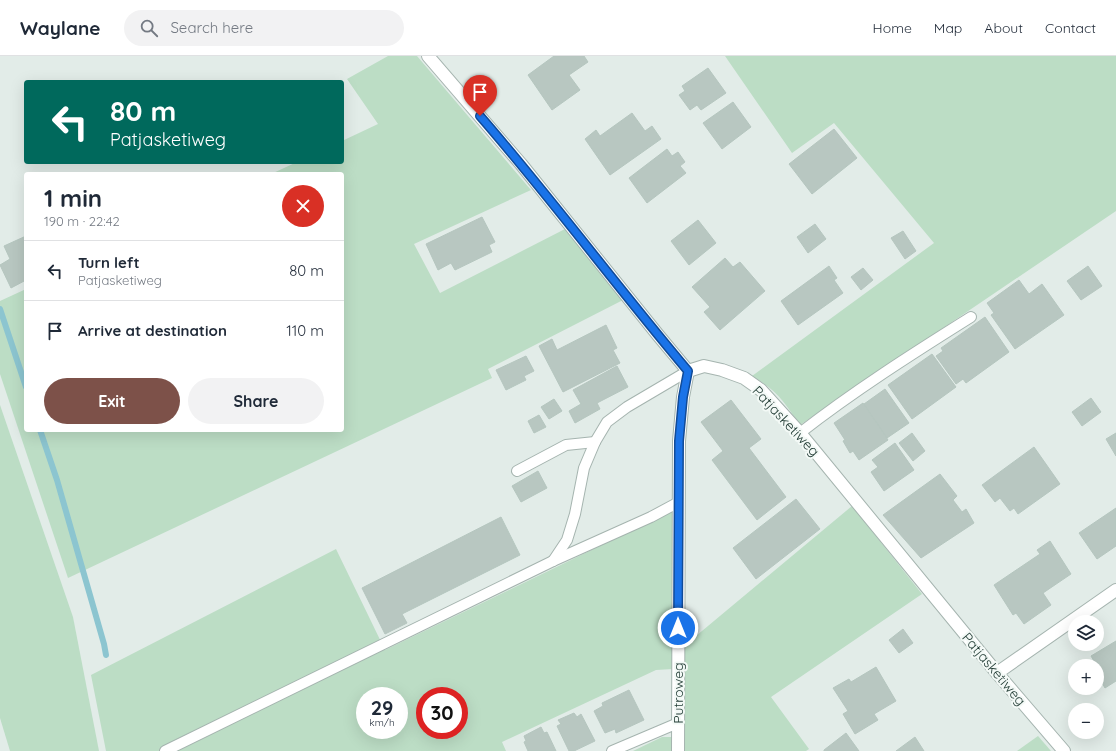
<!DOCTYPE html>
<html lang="en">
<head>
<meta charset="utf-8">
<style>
	:root { --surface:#fff; --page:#f2f2f3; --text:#1f2937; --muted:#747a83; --line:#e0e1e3; --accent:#7d5149 }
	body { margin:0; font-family:Quicksand,sans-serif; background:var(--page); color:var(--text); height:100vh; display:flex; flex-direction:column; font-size:15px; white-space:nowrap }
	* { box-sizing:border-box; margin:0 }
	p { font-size:13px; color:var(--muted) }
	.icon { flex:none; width:22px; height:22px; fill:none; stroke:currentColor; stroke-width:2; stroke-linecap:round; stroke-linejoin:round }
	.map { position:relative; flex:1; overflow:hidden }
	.panel { position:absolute; left:24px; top:116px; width:320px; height:260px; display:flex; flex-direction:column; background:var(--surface); border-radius:4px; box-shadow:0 4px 16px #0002 }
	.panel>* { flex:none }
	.hud { position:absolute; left:24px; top:24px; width:320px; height:84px; border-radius:4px; box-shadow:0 4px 16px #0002; background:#00695c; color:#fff; overflow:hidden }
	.tools { position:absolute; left:1068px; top:559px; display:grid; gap:8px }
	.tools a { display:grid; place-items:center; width:36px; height:36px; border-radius:50%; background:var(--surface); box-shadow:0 4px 16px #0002; font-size:20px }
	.speed { position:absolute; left:356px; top:631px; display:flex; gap:8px; font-size:20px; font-weight:700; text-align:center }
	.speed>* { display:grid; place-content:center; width:52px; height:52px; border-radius:50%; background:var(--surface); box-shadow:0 4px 16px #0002; line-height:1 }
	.speed small { font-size:10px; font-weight:400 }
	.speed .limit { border:6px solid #d22; background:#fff; color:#111 }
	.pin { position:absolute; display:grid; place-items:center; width:34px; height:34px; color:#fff; margin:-41px -17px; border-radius:50% 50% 50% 0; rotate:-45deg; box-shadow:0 0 4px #0007 }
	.pin .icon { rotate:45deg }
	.me { position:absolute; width:44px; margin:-22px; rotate:0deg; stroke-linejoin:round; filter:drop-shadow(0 0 3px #0008) }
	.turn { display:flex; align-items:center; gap:14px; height:84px; padding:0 20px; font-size:18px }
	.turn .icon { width:52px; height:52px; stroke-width:2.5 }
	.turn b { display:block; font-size:28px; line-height:34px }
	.round { display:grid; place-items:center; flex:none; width:42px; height:42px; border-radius:21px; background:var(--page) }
	.summary { display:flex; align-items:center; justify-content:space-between; height:68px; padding:0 20px }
	h1 { font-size:24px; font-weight:700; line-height:30px }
	.action { display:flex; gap:8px; margin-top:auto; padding:8px 20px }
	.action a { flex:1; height:46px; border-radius:24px; background:var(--accent); color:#fff; font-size:16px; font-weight:700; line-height:46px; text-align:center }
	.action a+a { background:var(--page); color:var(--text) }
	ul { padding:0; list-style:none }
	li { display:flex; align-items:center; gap:12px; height:60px; padding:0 20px; border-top:1px solid var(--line) }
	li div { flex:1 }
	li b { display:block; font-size:15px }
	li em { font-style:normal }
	header { display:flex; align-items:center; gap:24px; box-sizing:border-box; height:56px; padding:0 20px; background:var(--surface); border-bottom:1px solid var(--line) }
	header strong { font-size:19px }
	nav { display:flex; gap:22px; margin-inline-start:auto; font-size:14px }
	.search { width:280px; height:36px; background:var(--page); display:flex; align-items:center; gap:10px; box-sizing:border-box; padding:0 14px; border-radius:22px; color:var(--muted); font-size:15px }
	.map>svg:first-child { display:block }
	.green { fill:#bcddc5; fill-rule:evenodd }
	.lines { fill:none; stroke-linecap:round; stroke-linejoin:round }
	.stream { stroke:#8cc5d0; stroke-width:6 }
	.building { fill:#b8c7c1; stroke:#b5c6bf }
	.lane-casing { stroke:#a5b4af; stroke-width:12 }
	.street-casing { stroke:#a5b4af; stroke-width:14 }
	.lane { stroke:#fff; stroke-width:10 }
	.street { stroke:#fff; stroke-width:12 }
	.route-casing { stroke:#114b97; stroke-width:10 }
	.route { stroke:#1a73e8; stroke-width:7 }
	.labels { text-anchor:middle; stroke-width:4; stroke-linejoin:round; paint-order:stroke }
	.street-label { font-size:14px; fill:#233d36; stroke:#f3f9f6 }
</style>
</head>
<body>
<header>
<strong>Waylane</strong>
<div class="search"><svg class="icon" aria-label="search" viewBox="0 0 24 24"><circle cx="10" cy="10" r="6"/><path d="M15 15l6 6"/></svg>Search here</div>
<nav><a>Home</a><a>Map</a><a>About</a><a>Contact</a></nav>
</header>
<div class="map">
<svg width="1116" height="695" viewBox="0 0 1116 695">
	<rect width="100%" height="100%" fill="#e2ece8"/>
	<g class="green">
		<polygon points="388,0 417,0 531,134 414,188 440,237 565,173 625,243 488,313 492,322 68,522 0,318 0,245 26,233 26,374 342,374 342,118 271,118 297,106 342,106 342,85 378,68 347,23"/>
		<path d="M725,0H1116V155L800,369C785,347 777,334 752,320L934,187L834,67L792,97Z"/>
		<polygon points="0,349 73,561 99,695 10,695 0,662"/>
		<polygon points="852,450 922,538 771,641 809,693 806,695 685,695 684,590"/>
		<path d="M674,454L673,613L656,614L502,686L506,695H106L91,619L336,493L385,594ZM365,640H399V674H365ZM425,640H459V674H425Z"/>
		<polygon points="1038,680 1051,695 1017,695"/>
		<polygon points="662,681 673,681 673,695 633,695"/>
	</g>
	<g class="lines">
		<g class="stream">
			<polyline points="0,253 26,331"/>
			<polyline points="40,374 57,424 104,588 106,599"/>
		</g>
	</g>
	<g class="building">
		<polygon points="554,0 584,0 588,6 569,19 580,34 552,54 528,19"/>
		<polygon points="708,12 726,37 701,54 697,49 690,54 679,39 685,35 682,30"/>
		<polygon points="733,46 751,71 722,93 703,67"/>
		<polygon points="632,57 645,75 652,70 661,83 610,119 585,83 596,74 600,80"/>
		<polygon points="834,73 857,102 812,138 789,108"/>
		<polygon points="667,93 672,100 678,96 685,106 680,110 686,117 647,147 629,122"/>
		<polygon points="482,161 495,186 489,189 492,196 455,214 451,207 438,214 426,188"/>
		<polygon points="698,164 716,187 689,209 671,185"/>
		<polygon points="815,168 826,183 808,197 797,181"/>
		<polygon points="903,175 916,195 905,203 891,182"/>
		<polygon points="26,180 26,224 11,232 0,209 10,203 4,190"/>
		<polygon points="725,202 733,211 740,206 765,235 720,274 704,256 710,251 692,231"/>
		<polygon points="829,210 837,222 834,224 843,237 798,269 781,245"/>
		<polygon points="1088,210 1102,230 1081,244 1067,225"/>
		<polygon points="863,212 873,224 861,234 851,221"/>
		<polygon points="1019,224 1029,238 1042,228 1064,259 1015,293 991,259 994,257 987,247"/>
		<polygon points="985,261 1009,296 966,327 963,323 956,328 936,300 943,295 941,292"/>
		<polygon points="606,269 617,292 613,294 620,307 563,336 539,290 552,283 557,294"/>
		<polygon points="932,298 956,331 912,363 888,329"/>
		<polygon points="526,300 534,315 524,320 526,324 506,334 496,314"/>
		<polygon points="617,310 628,331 597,347 600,353 575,367 569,355 581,348 573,334"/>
		<polygon points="885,333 909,367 887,382 864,348"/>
		<polygon points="1091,342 1101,356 1082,370 1072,356"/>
		<polygon points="554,343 562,355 549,363 541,351"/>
		<polygon points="731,344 761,383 749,392 786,441 757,464 712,404 723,395 701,366"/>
		<polygon points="863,347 888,384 859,404 853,395 850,397 843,385 845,384 834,367"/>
		<polygon points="539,359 546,371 534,377 528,365"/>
		<polygon points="912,377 925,395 913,405 899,387"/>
		<polygon points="1116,377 1116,400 1106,383"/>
		<polygon points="895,387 914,414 884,435 871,416 878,411 872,404"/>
		<polygon points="1034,391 1060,428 1018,458 1014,452 1010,455 1000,442 995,446 982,429"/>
		<polygon points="538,415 547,432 521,446 512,430"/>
		<polygon points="940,418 957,440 953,444 962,456 966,453 974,467 921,502 883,459"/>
		<polygon points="796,443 820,473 756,523 733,492"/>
		<polygon points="1116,452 1116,490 1097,503 1079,477"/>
		<polygon points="501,461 520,499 402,558 407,567 385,578 362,532"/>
		<polygon points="1050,485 1071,518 1043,537 1051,549 1024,568 1016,557 1013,559 994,529 1040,498 1037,494"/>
		<polygon points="903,573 913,587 899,597 889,584"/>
		<polygon points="1116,585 1116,625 1105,632 1097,618 1097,613 1098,612 1091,600"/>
		<polygon points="876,611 896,645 874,658 878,664 855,678 843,658 848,655 833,632 849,623 851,626"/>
		<polygon points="629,634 644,664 616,677 615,673 605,677 594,655 603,650 602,647"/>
		<polygon points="574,657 577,661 581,658 595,685 574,695 569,695 557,670 561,668 558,664"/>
		<polygon points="541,671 544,677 547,676 556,695 528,695 524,686 526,685 524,680"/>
		<polygon points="846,677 859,695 824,695 824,694"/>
		<polygon points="915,681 924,695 896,695"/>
	</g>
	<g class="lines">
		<defs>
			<g id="lane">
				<path d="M800,377C854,335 912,298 971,261"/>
				<polyline points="517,415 566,389 595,386"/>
				<polyline points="553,505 567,484 575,458 584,412 595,386 607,366 627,351 688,315"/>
				<polyline points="165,695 553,505 651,461 679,446"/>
				<polyline points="612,695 678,667"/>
			</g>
			<g id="street">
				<polyline points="428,0 521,108 658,279 688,315 704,310 722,314 744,322 761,334 800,377 997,617 1064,695"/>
				<polyline points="997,617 1116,534"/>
				<polyline points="678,695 679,385 683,341 688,315"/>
			</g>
		</defs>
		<use href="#lane" class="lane-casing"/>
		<use href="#street" class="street-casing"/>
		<use href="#lane" class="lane"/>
		<use href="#street" class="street"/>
	</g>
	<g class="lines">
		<defs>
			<path id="route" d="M480,60C552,143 617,231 688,315L683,341L679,385L678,572"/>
		</defs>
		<use href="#route" class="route-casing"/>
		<use href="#route" class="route"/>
	</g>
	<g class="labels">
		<g class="street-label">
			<text transform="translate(786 365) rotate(47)" y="5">Patjasketiweg</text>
			<text transform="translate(994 613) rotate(50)" y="5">Patjasketiweg</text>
			<text transform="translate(678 637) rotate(-90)" y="5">Putroweg</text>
		</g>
	</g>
</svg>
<div class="tools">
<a><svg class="icon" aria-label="layers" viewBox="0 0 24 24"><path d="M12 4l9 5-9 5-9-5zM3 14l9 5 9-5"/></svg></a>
<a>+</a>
<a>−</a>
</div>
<div class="speed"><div>29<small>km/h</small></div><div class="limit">30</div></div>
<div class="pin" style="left:480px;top:60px;background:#d93025"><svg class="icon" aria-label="arrive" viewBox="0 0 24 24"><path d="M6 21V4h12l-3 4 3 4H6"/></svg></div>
<svg class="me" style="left:678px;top:572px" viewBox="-20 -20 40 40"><circle r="17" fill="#1a73e8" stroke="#fff" stroke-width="3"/><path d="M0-11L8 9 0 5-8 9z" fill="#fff"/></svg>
<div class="hud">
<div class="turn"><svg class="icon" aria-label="left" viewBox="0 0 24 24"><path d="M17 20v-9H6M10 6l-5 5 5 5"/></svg><div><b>80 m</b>Patjasketiweg</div></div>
</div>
<section class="panel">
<div class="summary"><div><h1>1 min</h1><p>190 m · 22:42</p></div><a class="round" style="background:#d93025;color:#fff"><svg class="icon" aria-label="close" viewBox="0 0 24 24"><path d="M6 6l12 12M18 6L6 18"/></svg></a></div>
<ul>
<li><svg class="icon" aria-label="left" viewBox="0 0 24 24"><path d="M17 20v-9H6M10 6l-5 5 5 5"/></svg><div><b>Turn left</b><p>Patjasketiweg</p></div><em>80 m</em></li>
<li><svg class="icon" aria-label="arrive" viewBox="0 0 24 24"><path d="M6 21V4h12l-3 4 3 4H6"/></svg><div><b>Arrive at destination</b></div><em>110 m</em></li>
</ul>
<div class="action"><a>Exit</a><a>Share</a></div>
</section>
</div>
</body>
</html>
